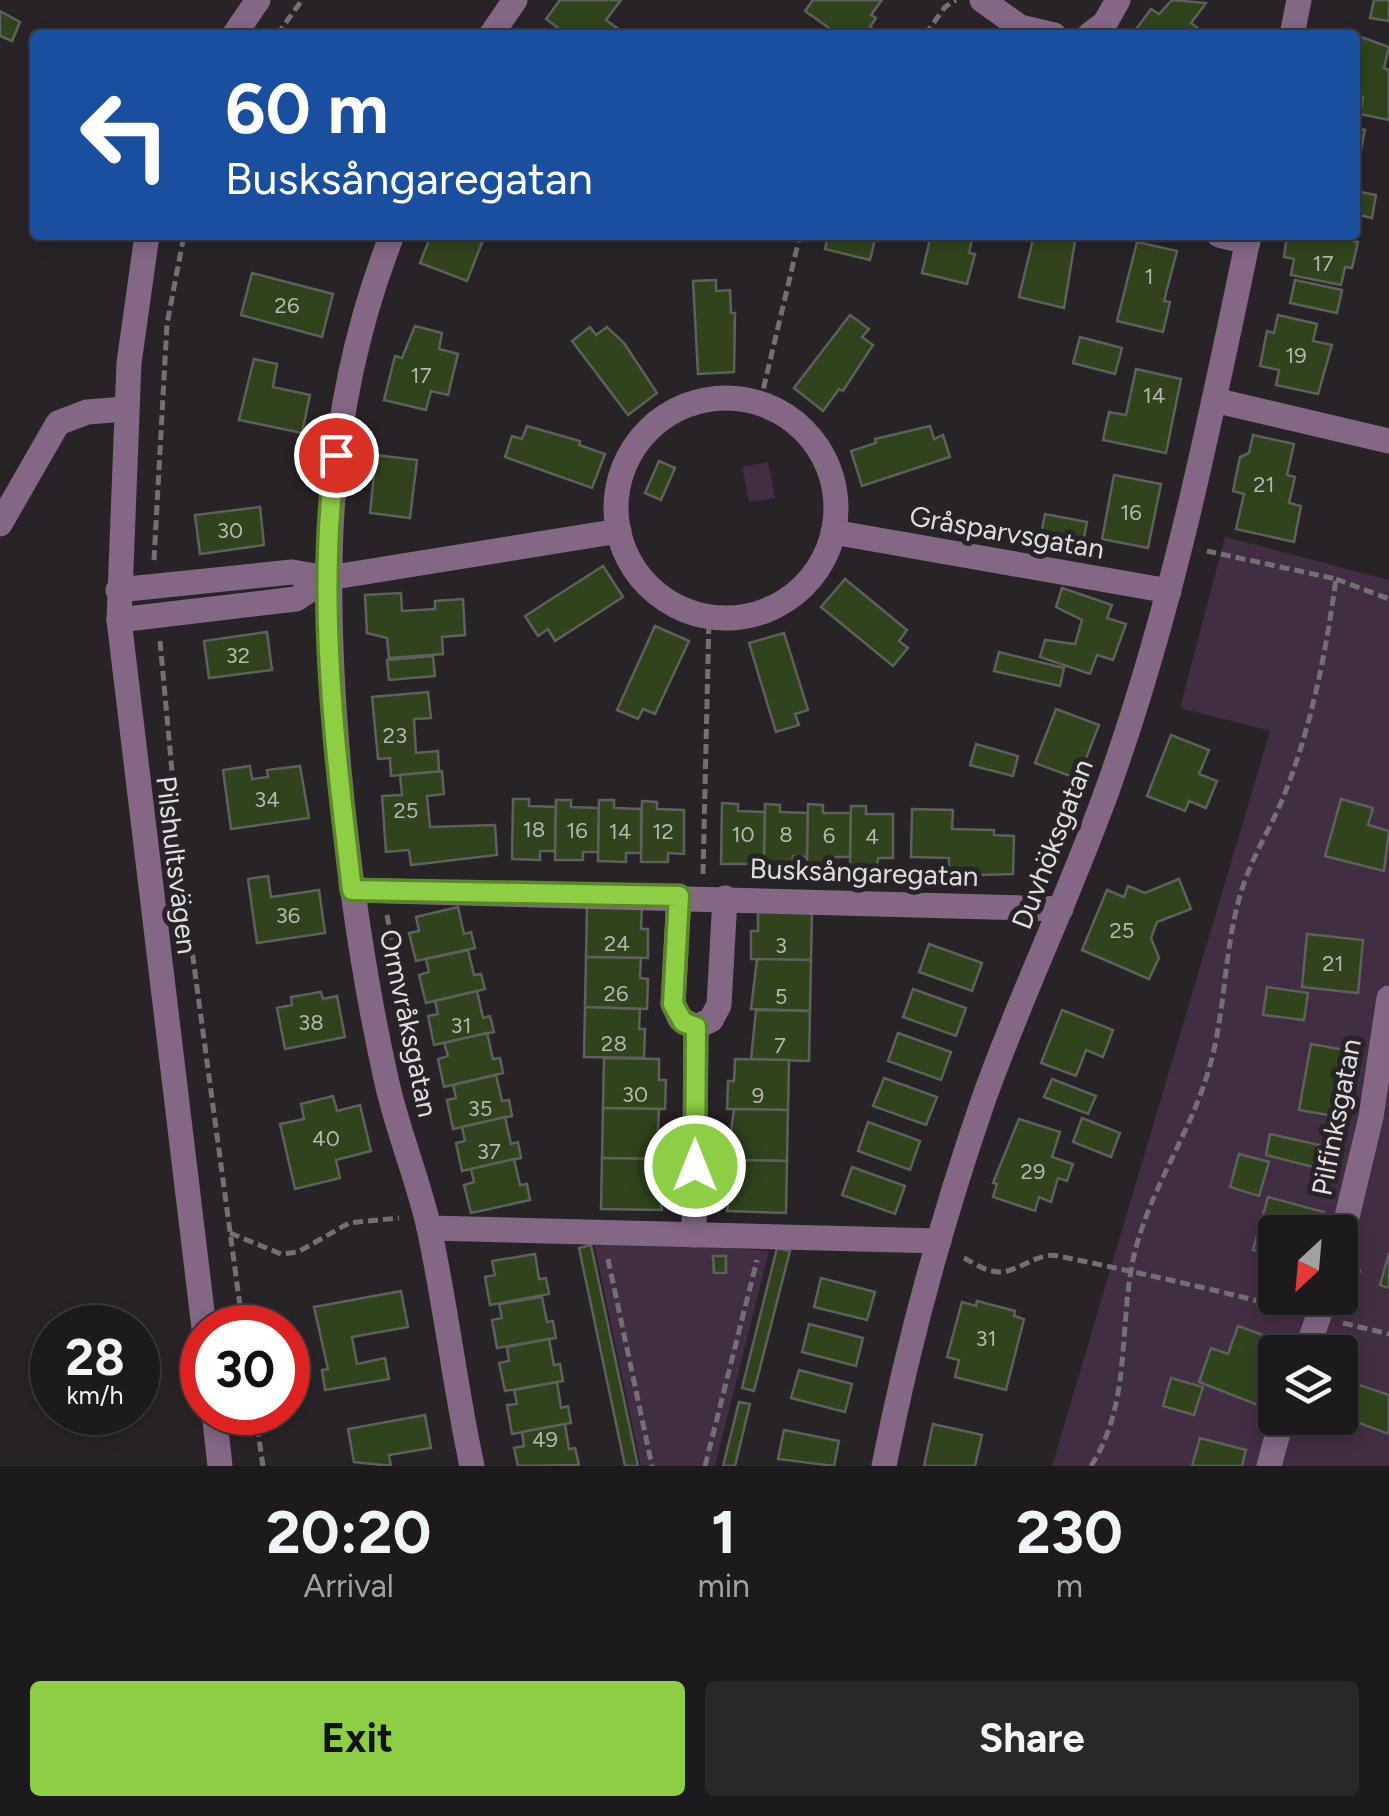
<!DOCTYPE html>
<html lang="en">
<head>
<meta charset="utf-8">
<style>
	:root { --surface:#1d1a1d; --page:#2a272a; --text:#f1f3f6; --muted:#a0a1a4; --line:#3b383b; --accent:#8dce44 }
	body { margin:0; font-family:Figtree,sans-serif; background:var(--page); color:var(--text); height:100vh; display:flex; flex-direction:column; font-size:38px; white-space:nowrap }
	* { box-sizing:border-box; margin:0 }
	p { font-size:32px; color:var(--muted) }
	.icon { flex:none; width:55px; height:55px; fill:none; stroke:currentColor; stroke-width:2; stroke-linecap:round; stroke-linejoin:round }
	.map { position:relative; height:1466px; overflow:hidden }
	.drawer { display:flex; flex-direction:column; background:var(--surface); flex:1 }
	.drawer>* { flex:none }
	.top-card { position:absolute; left:30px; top:30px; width:1330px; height:210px; border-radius:10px; box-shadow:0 5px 15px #0003,0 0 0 2px var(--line); background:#1a4fa0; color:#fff; overflow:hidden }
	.needle { width:65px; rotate:206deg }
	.fabs { position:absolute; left:1258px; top:1215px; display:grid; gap:20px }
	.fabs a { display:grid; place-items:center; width:100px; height:100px; border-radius:10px; background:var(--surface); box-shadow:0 5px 15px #0003,0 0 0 2px var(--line); font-size:50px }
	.speed { position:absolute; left:30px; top:1305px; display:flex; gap:20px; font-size:50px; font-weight:700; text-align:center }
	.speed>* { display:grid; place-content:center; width:130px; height:130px; border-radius:50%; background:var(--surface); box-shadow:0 5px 15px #0003,0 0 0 2px var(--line); line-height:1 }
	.speed small { font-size:25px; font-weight:400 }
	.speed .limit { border:15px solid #d22; background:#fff; color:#111 }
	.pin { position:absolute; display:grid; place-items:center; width:85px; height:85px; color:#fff; margin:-42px; border:5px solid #fff; border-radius:50%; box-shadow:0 2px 10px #0007 }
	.me { position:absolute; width:110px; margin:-55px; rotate:0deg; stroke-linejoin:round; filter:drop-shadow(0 0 8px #0008) }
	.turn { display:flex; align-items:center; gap:35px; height:210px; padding:0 30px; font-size:45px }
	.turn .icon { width:130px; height:130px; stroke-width:2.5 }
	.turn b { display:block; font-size:70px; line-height:85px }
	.eta { display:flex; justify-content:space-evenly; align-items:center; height:170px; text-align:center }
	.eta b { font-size:60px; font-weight:700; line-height:70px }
	.button { display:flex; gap:20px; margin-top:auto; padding:20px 30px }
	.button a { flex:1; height:115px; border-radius:10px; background:var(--accent); color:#111; font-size:40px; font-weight:700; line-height:115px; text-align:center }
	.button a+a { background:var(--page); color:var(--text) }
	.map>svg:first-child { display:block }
	.green { fill:#422e43; fill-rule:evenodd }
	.building { fill:#30431d; stroke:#5e615b; stroke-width:2.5 }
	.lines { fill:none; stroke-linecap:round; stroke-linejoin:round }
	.path { stroke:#736f73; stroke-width:5; stroke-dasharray:10 5; stroke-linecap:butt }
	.minor { stroke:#836785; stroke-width:25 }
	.route-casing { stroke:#5c862c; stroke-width:25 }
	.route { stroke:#8dce44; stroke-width:18 }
	.labels { text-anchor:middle; stroke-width:10; stroke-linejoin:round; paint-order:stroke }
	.number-label { font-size:22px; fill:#b4b6af }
	.street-label { font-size:28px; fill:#e0dde0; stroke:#272327 }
</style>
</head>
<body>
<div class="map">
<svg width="1389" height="1466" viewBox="0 0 1389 1466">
	<rect width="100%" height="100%" fill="#272327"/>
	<g class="green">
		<polygon points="768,462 775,498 749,502 742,467"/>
		<path d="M1225,537L1389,580V1466H1052L1270,731L1180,708ZM1275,1232H1340V1298H1275ZM1275,1352H1340V1418H1275Z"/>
		<polygon points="593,1239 769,1251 715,1466 641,1466"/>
	</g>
	<g class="building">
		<polygon points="560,0 621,0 606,20 624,33 567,35 546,19"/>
		<polygon points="813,0 882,0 871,15 876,18 870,27 878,33 839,35 805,11"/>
		<polygon points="1172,0 1206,3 1191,23 1207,35 1146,35 1137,28 1151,9 1159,14"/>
		<polygon points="1374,0 1389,0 1389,21 1370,18"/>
		<polygon points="0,11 20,22 12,41 0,36"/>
		<polygon points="1350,33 1389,47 1384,68 1389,70 1389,120 1360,114 1363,97 1355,95 1355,35"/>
		<polygon points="1355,128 1365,130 1355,180"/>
		<polygon points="1355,191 1376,195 1372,218 1355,214"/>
		<polygon points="431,235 485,235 467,281 420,263"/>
		<polygon points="828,235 876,235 870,260 825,249"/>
		<polygon points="931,235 973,235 969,253 975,254 967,284 922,273"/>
		<polygon points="1034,235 1076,235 1064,308 1019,297"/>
		<polygon points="1287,235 1324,235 1358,242 1352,268 1345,267 1341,285 1291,275 1294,259 1284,257"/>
		<polygon points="1137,242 1177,251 1164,301 1170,302 1163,332 1117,321"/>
		<polygon points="252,273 333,294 322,337 241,315"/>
		<polygon points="716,280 716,291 730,290 731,313 735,313 734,372 698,374 693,281"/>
		<polygon points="1295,280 1342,290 1337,313 1290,303"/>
		<polygon points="850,315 869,329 862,337 873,345 843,391 839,389 823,411 794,388"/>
		<polygon points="1278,315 1317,324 1313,341 1332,345 1318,394 1276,385 1279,370 1260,366 1267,331 1274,333"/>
		<polygon points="415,326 442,333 439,349 458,354 448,395 431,391 426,410 384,400 395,356 402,358"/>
		<polygon points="590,327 596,335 607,327 624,343 657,393 628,415 572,341"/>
		<polygon points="1080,337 1122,348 1115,374 1073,363"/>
		<polygon points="254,359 277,364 273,387 310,395 302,433 239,420"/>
		<polygon points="1136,369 1181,379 1166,453 1103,440 1109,412 1126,415"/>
		<polygon points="527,426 580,441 579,445 605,454 592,488 505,457 512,436 522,439"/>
		<polygon points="930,426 934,439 943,435 950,457 862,486 851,451 876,443 875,439"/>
		<polygon points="1253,435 1294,444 1287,475 1295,477 1289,503 1301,506 1294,542 1236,529 1244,494 1233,491 1240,457 1249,453"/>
		<polygon points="376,455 417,460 410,518 370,513"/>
		<polygon points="659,461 675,468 661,500 645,493"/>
		<polygon points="1114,475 1161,484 1148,548 1102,539"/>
		<polygon points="260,507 264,545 200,554 195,515"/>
		<polygon points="1045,514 1087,522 1080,558 1038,550"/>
		<polygon points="603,566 623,597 555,641 548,629 538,636 525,616"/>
		<polygon points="845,579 907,630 899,641 908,648 893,666 821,607"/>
		<polygon points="1062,588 1112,605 1107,618 1126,624 1113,660 1097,655 1090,674 1040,657 1045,640 1075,644 1082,620 1056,607"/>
		<polygon points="401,593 402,611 435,609 435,601 463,599 465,635 442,637 443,654 389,658 387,638 367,633 365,595"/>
		<polygon points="655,626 689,641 655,714 643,709 638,719 617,710"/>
		<polygon points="267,632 272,670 209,678 204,641"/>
		<polygon points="784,633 808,710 795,714 799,725 776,732 749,643"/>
		<polygon points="999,652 1064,668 1060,686 994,671"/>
		<polygon points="433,656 435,676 389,680 387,660"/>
		<polygon points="428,692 431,718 414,719 416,753 438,751 439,772 391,776 390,758 378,759 372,697"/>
		<polygon points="1056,709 1099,725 1078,779 1035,763"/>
		<polygon points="1171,735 1209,750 1199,774 1217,781 1206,808 1189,801 1185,811 1147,796"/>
		<polygon points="976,744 1018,756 1013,776 970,765"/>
		<polygon points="250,766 252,779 268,777 267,770 300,766 309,818 231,829 223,770"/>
		<polygon points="442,771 444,794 427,796 430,827 495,825 497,855 411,865 409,850 386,852 382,796 402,795 400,775"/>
		<polygon points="513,799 529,799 529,806 556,807 555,851 540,851 540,860 512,859"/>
		<polygon points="1341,799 1373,808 1368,825 1389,831 1384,871 1325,856"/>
		<polygon points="556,800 571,800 571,807 599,808 598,852 583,852 583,860 555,860"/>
		<polygon points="599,800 614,800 614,808 641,809 641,853 626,853 626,862 598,861"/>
		<polygon points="642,801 657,802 657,809 684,810 684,854 668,853 668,862 641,862"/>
		<polygon points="722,803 738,804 738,811 765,812 764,856 750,856 749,864 721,864"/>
		<polygon points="765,804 780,805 780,812 808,813 807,857 793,856 792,865 764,864"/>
		<polygon points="808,804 823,805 823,813 851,813 850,857 835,857 835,866 807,866"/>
		<polygon points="851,806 866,806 866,814 893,814 893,858 878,858 877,867 850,866"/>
		<polygon points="912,809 953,810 952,829 994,830 994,835 1014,836 1013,874 949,876 949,858 911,857"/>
		<polygon points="268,876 271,897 319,890 325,933 257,943 248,879"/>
		<polygon points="1179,879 1191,909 1157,922 1151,938 1159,958 1149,979 1082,950 1107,890 1124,897 1128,886 1145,893"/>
		<polygon points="587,906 642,907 641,929 648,929 648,958 586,957"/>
		<polygon points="458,907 464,934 471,932 475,948 416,961 409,933 419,931 416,917"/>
		<polygon points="758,908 812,909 811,960 751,959 751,931 758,931"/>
		<polygon points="1307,934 1363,940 1358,993 1302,987"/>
		<polygon points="929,944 982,963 972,991 919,972"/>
		<polygon points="468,950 474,975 481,974 485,989 426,1003 419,975 429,972 426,959"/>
		<polygon points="586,957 641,958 640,978 648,979 647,1009 585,1007"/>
		<polygon points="757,959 811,960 810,1011 751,1009"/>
		<polygon points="1267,987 1308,993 1304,1020 1263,1015"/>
		<polygon points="913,989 966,1008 956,1036 903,1017"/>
		<polygon points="477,991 483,1018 490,1016 494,1032 434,1045 428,1016 438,1014 435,1001"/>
		<polygon points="321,992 323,999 337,996 345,1037 285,1049 277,1008 292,1005 291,997"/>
		<polygon points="585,1007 640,1009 639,1029 645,1029 644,1058 584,1057"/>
		<polygon points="756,1010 810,1011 809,1061 751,1059"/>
		<polygon points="1062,1010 1113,1030 1103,1057 1086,1050 1076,1076 1041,1063"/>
		<polygon points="487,1033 493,1059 500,1058 503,1073 444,1087 438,1059 448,1056 444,1043"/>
		<polygon points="898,1033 951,1052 941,1080 888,1061"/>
		<polygon points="1311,1044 1356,1052 1345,1118 1299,1110"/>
		<polygon points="604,1058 659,1059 659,1080 666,1080 665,1109 603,1108"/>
		<polygon points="735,1059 789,1060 788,1110 727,1109 728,1081 734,1081"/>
		<polygon points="496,1075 502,1101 509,1100 512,1116 453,1129 447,1100 456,1098 453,1085"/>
		<polygon points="884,1078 937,1097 926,1125 873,1106"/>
		<polygon points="1052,1079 1096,1096 1088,1114 1044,1097"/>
		<polygon points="333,1096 337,1111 360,1105 371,1151 336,1160 340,1178 295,1189 280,1124 304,1119 301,1104"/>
		<polygon points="603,1108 659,1109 658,1130 665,1130 664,1159 602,1158"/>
		<polygon points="734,1109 788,1110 787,1161 727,1160"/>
		<polygon points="505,1117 511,1144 518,1142 521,1158 462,1171 456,1143 465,1141 462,1127"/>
		<polygon points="1082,1118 1120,1133 1111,1157 1073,1142"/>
		<polygon points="1019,1119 1060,1132 1052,1157 1073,1164 1067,1181 1058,1178 1051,1202 1039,1197 1035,1211 993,1197 997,1184 993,1183"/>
		<polygon points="868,1122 920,1141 910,1170 858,1151"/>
		<polygon points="1270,1134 1319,1145 1313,1167 1266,1155"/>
		<polygon points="1239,1154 1269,1162 1259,1196 1230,1187"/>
		<polygon points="602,1158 657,1159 662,1210 601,1209"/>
		<polygon points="514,1159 520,1185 527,1184 530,1200 471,1213 464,1185 474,1182 471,1169"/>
		<polygon points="733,1160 787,1161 786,1213 727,1211"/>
		<polygon points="852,1167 905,1186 895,1214 842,1195"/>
		<polygon points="1268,1197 1324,1212 1318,1232 1275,1232 1275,1256 1253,1250"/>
		<polygon points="591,1245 638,1466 625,1466 579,1248"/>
		<polygon points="777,1248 790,1251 754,1391 742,1388"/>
		<polygon points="1389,1253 1389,1288 1380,1285"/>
		<polygon points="535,1254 539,1279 546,1278 549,1294 490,1305 485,1277 495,1275 492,1261"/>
		<polygon points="713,1256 726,1256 726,1273 714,1273"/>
		<polygon points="821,1278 875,1292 867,1320 814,1307"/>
		<polygon points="401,1291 408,1327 352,1337 357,1364 385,1358 389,1379 325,1390 322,1370 328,1369 314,1307"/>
		<polygon points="542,1297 547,1322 553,1321 556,1338 497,1348 492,1320 502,1318 499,1304"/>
		<polygon points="977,1301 1015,1311 1014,1316 1024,1319 1006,1390 955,1377 959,1360 947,1357 962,1302 976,1306"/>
		<polygon points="809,1324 863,1338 856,1366 802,1352"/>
		<polygon points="1238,1326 1277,1340 1258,1405 1199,1382 1211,1348 1228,1354"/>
		<polygon points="549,1339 554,1365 560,1364 563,1381 505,1391 499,1363 509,1361 507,1347"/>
		<polygon points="799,1370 852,1384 845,1412 791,1398"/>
		<polygon points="1171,1378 1203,1387 1194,1415 1163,1406"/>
		<polygon points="1345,1380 1389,1395 1389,1434 1340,1416"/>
		<polygon points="557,1382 561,1408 568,1406 571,1423 512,1434 507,1405 517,1404 514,1390"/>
		<polygon points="739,1402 750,1404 735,1466 723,1466"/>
		<polygon points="425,1415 431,1448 389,1455 391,1466 354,1462 348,1429"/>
		<polygon points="565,1424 569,1449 575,1448 579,1465 518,1466 514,1448 524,1446 522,1432"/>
		<polygon points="933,1424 982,1435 975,1466 924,1466"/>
		<polygon points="784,1430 839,1441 834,1466 778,1459"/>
		<polygon points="1200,1438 1246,1450 1242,1466 1192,1466"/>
	</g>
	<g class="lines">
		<g class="path">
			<polyline points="277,35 302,0"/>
			<polyline points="925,35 945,7 956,0"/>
			<polyline points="760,403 800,235"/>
			<polyline points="154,560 167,324 184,235"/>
			<polyline points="1336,579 1389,599"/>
			<polyline points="160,641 181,869 243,1328"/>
			<polyline points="703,874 709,617"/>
			<polyline points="387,915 422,1096"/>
			<polyline points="230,1233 281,1254 298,1252 349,1223 399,1218"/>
			<path d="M964,1258C972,1262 982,1269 992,1271C1015,1277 1035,1251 1058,1256C1137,1272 1216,1290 1294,1310"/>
			<polyline points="608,1259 652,1466"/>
			<polyline points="1352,1293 1360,1265"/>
			<polyline points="1343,1323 1389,1334"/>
			<polyline points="255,1412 263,1466"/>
			<polyline points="705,1466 757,1260"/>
			<path d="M1091,1466C1136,1396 1115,1313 1139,1237C1157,1179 1192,1128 1209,1069C1227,1008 1223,944 1244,883C1255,851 1273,824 1285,793C1312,724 1326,652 1336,579L1207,551"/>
		</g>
		<g class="minor">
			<polyline points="982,0 1020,27 1054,35"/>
			<polyline points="234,35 258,0"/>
			<polyline points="491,35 515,0"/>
			<polyline points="1089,35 1105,23 1118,0"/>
			<polyline points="1292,35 1299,0"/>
			<polyline points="147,235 129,363 119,620 204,1328"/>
			<path d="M392,235C322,413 322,582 339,770C349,875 364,981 387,1083C398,1132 418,1179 429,1228C446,1307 455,1387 472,1466"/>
			<polyline points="1219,235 1248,242"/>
			<circle cx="726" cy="508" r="110"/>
			<polyline points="1214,400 1389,441"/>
			<polyline points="0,524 58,423 87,412 126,409"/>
			<polyline points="833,532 1169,591"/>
			<polyline points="118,590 292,572 328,578 619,531"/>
			<polyline points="119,620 296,599 328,578"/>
			<polyline points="352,890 1061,909"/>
			<polyline points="679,896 673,1004 680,1019 696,1027 711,1020 719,1005 725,898"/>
			<polyline points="429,1228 939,1241"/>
			<polyline points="694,1235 696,1027"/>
			<polyline points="1340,1246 1371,1117 1389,998"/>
			<polyline points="1306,1352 1325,1298"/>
			<polyline points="214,1412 220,1466"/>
			<path d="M884,1466C908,1343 942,1220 983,1101C1021,994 1071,892 1109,785C1173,606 1210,421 1249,235"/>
			<polyline points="1269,1466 1282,1418"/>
		</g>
	</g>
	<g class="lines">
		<defs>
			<path id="route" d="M336,455C316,598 335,747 352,890L679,896L673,1004L683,1022L696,1027L695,1166"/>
		</defs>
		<use href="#route" class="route-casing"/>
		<use href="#route" class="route"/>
	</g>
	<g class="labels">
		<g class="number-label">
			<text x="1323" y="271">17</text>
			<text x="1149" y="284">1</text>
			<text x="287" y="313">26</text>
			<text x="1296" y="363">19</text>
			<text x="421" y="383">17</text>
			<text x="1154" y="403">14</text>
			<text x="1264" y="492">21</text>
			<text x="1131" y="520">16</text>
			<text x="230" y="538">30</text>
			<text x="238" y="663">32</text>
			<text x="395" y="743">23</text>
			<text x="267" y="807">34</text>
			<text x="406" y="818">25</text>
			<text x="534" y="837">18</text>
			<text x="577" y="838">16</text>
			<text x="620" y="839">14</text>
			<text x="663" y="839">12</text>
			<text x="743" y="842">10</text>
			<text x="786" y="842">8</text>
			<text x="829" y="843">6</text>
			<text x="872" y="844">4</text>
			<text x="288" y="923">36</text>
			<text x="1122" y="938">25</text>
			<text x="617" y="951">24</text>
			<text x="781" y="953">3</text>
			<text x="1333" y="971">21</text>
			<text x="616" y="1001">26</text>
			<text x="781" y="1004">5</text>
			<text x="311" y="1030">38</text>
			<text x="461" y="1033">31</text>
			<text x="614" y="1051">28</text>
			<text x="780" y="1053">7</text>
			<text x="635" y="1102">30</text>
			<text x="758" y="1103">9</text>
			<text x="480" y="1116">35</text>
			<text x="326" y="1146">40</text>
			<text x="489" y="1159">37</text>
			<text x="1033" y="1179">29</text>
			<text x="986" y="1346">31</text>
			<text x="545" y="1447">49</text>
		</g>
		<g class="street-label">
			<text transform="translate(1007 532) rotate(10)" y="10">Gråsparvsgatan</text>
			<text transform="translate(1052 844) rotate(-69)" y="10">Duvhöksgatan</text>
			<text transform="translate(177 865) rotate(83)" y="10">Pilshultsvägen</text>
			<text transform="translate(864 872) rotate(2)" y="10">Busksångaregatan</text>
			<text transform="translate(409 1023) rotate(78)" y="10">Ormvråksgatan</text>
			<text transform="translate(1336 1117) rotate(-79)" y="10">Pilfinksgatan</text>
		</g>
	</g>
</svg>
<div class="fabs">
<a><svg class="needle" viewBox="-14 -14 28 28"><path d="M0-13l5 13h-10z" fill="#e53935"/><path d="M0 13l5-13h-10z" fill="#a0a1a4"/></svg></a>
<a><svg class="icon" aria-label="layers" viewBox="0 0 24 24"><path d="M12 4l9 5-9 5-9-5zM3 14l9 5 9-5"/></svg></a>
</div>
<div class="speed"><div>28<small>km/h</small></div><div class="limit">30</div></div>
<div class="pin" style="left:336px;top:455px;background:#d93025"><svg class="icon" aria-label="arrive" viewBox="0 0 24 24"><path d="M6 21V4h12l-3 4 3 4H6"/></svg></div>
<svg class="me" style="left:695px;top:1166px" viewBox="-20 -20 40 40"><circle r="17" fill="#8dce44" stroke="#fff" stroke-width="3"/><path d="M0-11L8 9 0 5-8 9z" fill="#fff"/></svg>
<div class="top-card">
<div class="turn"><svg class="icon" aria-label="left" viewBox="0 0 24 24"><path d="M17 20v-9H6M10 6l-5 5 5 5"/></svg><div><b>60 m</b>Busksångaregatan</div></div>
</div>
</div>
<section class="drawer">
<div class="eta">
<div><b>20:20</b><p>Arrival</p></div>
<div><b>1</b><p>min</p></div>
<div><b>230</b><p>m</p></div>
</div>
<div class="button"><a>Exit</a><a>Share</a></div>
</section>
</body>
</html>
